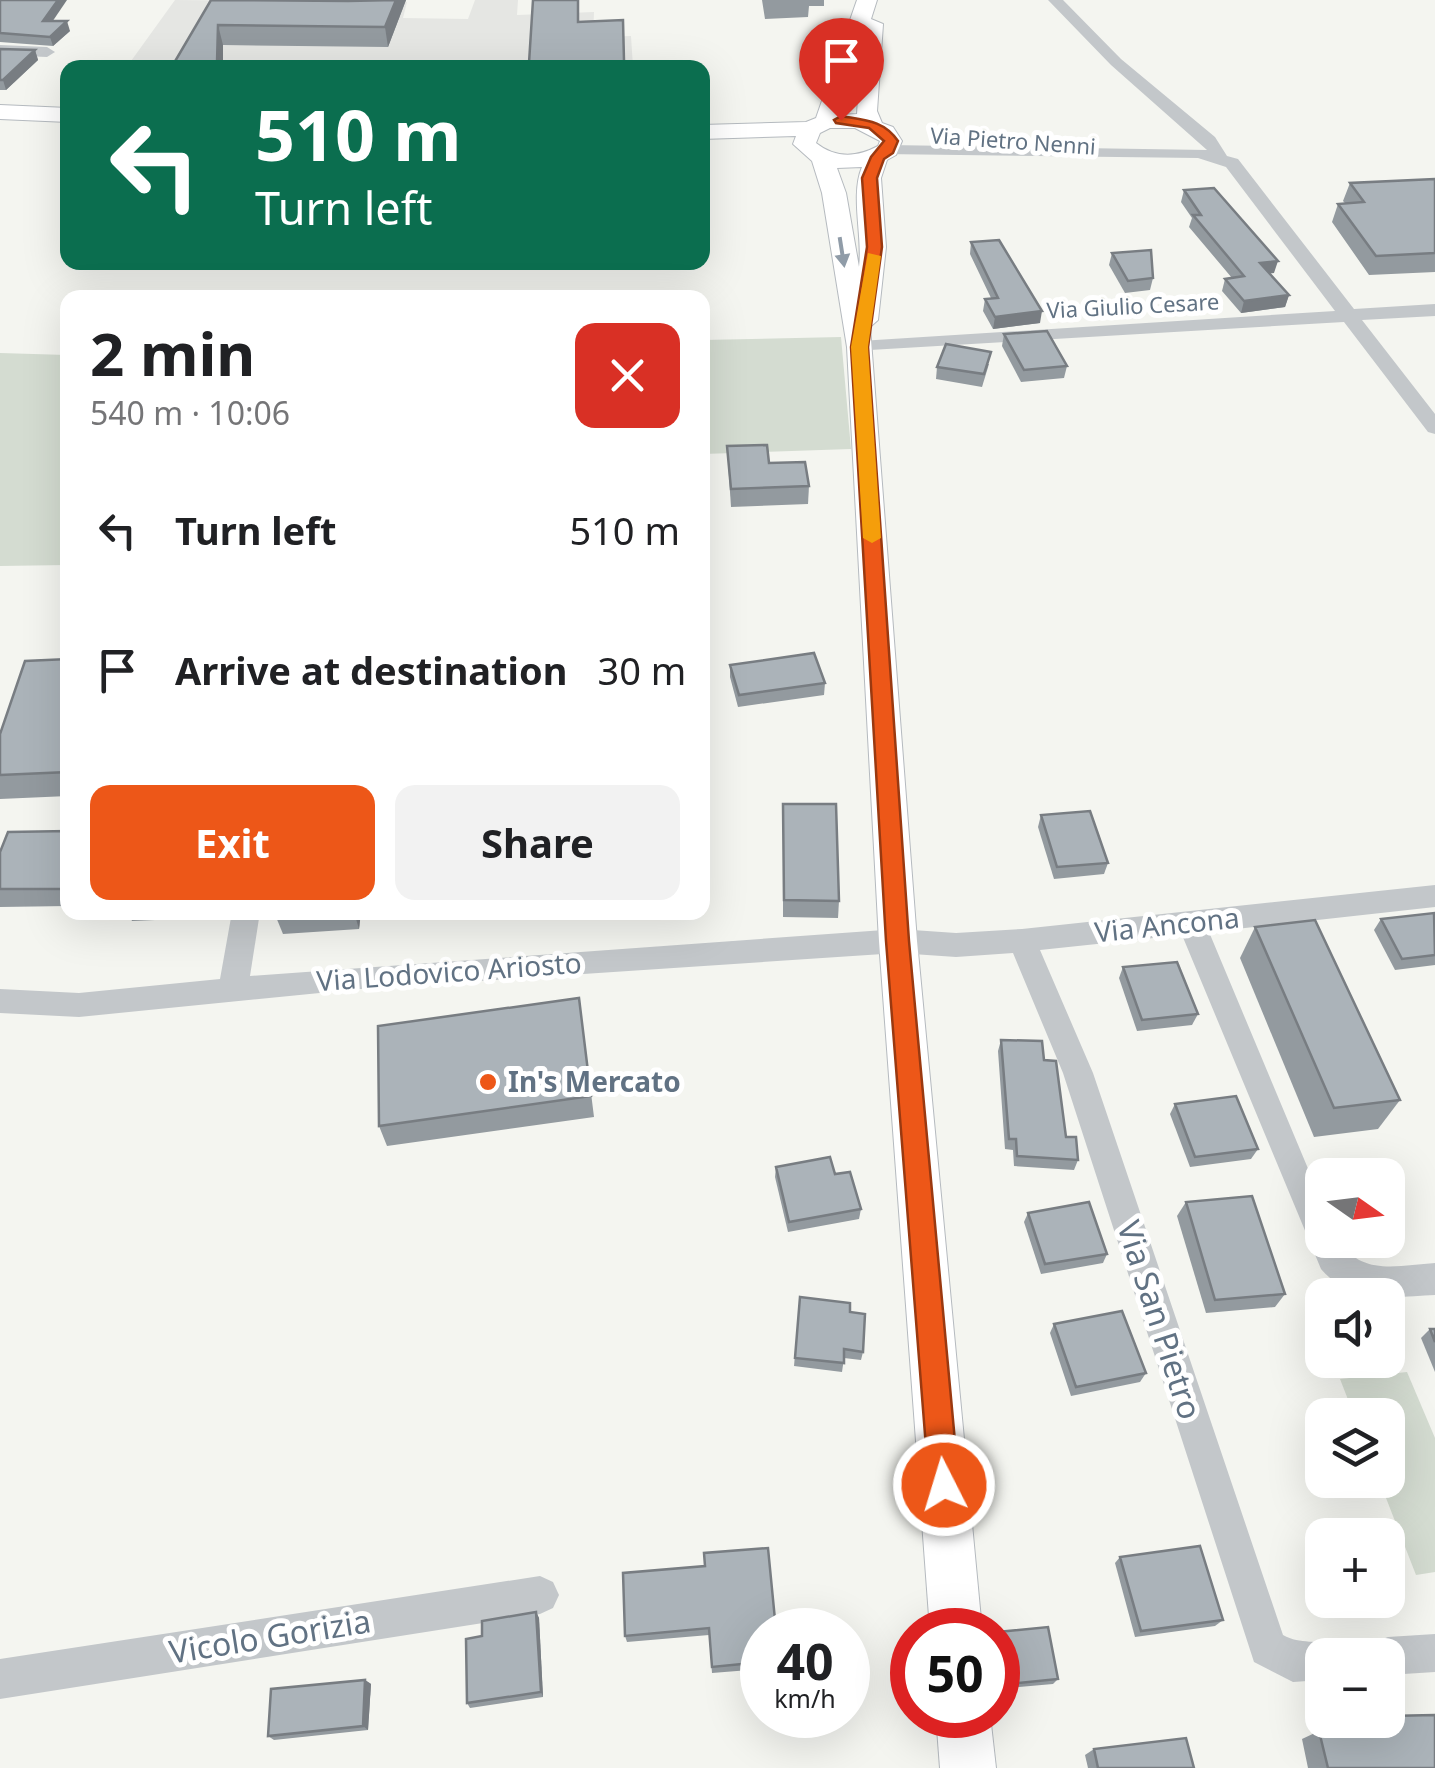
<!DOCTYPE html>
<html lang="en">
<head>
<meta charset="utf-8">
<style>
	:root { --surface:#fff; --page:#f2f2f2; --text:#202124; --muted:#757577; --accent:#ed5718 }
	body { margin:0; font-family:"Noto Sans",sans-serif; background:var(--page); color:var(--text); height:100vh; display:flex; flex-direction:column; font-size:38px; white-space:nowrap }
	* { box-sizing:border-box; margin:0 }
	p { font-size:32px; color:var(--muted) }
	.icon { flex:none; width:55px; height:55px; fill:none; stroke:currentColor; stroke-width:2; stroke-linecap:round; stroke-linejoin:round }
	.map { position:relative; flex:1; overflow:hidden }
	.side { position:absolute; left:60px; top:290px; width:650px; height:630px; display:flex; flex-direction:column; background:var(--surface); border-radius:20px; box-shadow:0 10px 40px #0002 }
	.side>* { flex:none }
	.top-card { position:absolute; left:60px; top:60px; width:650px; height:210px; border-radius:20px; box-shadow:0 10px 40px #0002; background:#0b6e4f; color:#fff; overflow:hidden }
	.needle { width:65px; rotate:104deg }
	.buttons { position:absolute; left:1305px; top:1158px; display:grid; gap:20px }
	.buttons a { display:grid; place-items:center; width:100px; height:100px; border-radius:20px; background:var(--surface); box-shadow:0 10px 40px #0002; font-size:50px }
	.speed { position:absolute; left:740px; top:1608px; display:flex; gap:20px; font-size:50px; font-weight:700; text-align:center }
	.speed>* { display:grid; place-content:center; width:130px; height:130px; border-radius:50%; background:var(--surface); box-shadow:0 10px 40px #0002; line-height:1 }
	.speed small { font-size:25px; font-weight:400 }
	.speed .limit { border:15px solid #d22; background:#fff; color:#111 }
	.pin { position:absolute; display:grid; place-items:center; width:85px; height:85px; color:#fff; margin:-102px -42px; border-radius:50% 50% 50% 0; rotate:-45deg; box-shadow:0 0 10px #0007 }
	.pin .icon { rotate:45deg }
	.me { position:absolute; width:110px; margin:-55px; rotate:355deg; stroke-linejoin:round; filter:drop-shadow(0 0 8px #0008) }
	.turn { display:flex; align-items:center; gap:35px; height:210px; padding:0 30px; font-size:45px }
	.turn .icon { width:130px; height:130px; stroke-width:2.5 }
	.turn b { display:block; font-size:70px; line-height:85px }
	.round { display:grid; place-items:center; flex:none; width:105px; height:105px; border-radius:20px; background:var(--page) }
	.summary { display:flex; align-items:center; justify-content:space-between; height:170px; padding:0 30px }
	h1 { font-size:60px; font-weight:700; line-height:75px }
	.button { display:flex; gap:20px; margin-top:auto; padding:20px 30px }
	.button a { flex:1; height:115px; border-radius:20px; background:var(--accent); color:#fff; font-size:40px; font-weight:700; line-height:115px; text-align:center }
	.button a+a { background:var(--page); color:var(--text) }
	ul { padding:0; list-style:none }
	li { display:flex; align-items:center; gap:30px; height:140px; padding:0 30px }
	li div { flex:1 }
	li b { display:block; font-size:38px }
	li em { font-style:normal }
	.map>svg:first-child { display:block }
	.built { fill:#e5e6e3 }
	.green { fill:#d4dcd1 }
	.lines { fill:none; stroke-linecap:round; stroke-linejoin:round }
	.secondary-casing { stroke:#b5babf; stroke-width:2 }
	.minor { fill:#c3c7ca; fill-rule:evenodd }
	.secondary { fill:#fff; fill-rule:evenodd }
	.wall { fill:#939a9f }
	.shaded-wall { fill:#787d82 }
	.building { fill:#abb3b9; stroke:#787d82; stroke-width:2.5 }
	.oneway { fill:#909ca8 }
	.route { fill:#ed5718; stroke:#9a3910; stroke-width:2.5 }
	.slow { fill:#f59e0b }
	.poi-dot { fill:#ed5718; stroke:#fff; stroke-width:4 }
	.labels { text-anchor:middle; stroke-width:10; stroke-linejoin:round; paint-order:stroke }
	.far-street-label { font-size:22px; fill:#617283; stroke:#fff }
	.street-label { font-size:28px; fill:#617283; stroke:#fff }
	.poi-label { font-size:28px; font-weight:bold; fill:#617283; stroke:#fff; text-anchor:start }
	.near-street-label { font-size:32px; fill:#617283; stroke:#fff }
</style>
</head>
<body>
<div class="map">
<svg width="1435" height="1768" viewBox="0 0 1435 1768">
	<rect width="100%" height="100%" fill="#f4f5f0"/>
	<polygon class="built" points="175,0 407,2 403,18 468,19 475,0 518,0 517,15 594,12 593,37 631,36 633,67 126,68"/>
	<g class="green">
		<polygon points="841,337 851,449 703,454 702,340"/>
		<polygon points="0,353 67,355 67,565 0,566"/>
		<polygon points="1407,1372 1435,1438 1435,1572 1416,1575 1379,1480 1388,1480 1388,1415 1354,1415 1340,1379"/>
	</g>
	<g class="lines">
		<defs>
			<g id="secondary">
				<path d="M857,0H877L871,19L883,24L877,111L882,123L893,127L902,141L896,155L887,160L881,178L886,247L878,320L870,327L917,941L982,1630H930L879,941L847,347L822,193L812,161L793,144L796,136L702,139V125L806,122L816,118ZM861,49L857,114L839,115ZM830,128H855L880,141L878,146C856,158 835,158 816,143L820,133ZM862,167C850,196 863,236 859,267L846,193L837,168Z"/>
				<polygon points="0,105 68,108 68,122 0,119"/>
				<polygon points="936,1715 990,1715 996,1768 940,1768"/>
			</g>
		</defs>
		<use href="#secondary" class="secondary-casing"/>
		<g class="minor">
			<polygon points="1048,0 1063,0 1121,59 1215,137 1227,156 1238,159 1354,309 1435,304 1435,316 1362,320 1435,414 1435,434 1428,432 1344,322 853,351 853,343 860,341 1335,311 1226,167 1198,158 882,154 882,146 888,145 1207,150 1111,65"/>
			<polygon points="0,45 47,47 55,52 47,57 0,55"/>
			<path d="M1435,885V907L1209,932L1322,1202V1240H1340C1360,1277 1400,1265 1435,1263V1295C1394,1297 1351,1304 1321,1269L1182,935L1040,950L1093,1073L1283,1635C1301,1645 1317,1639 1336,1646L1339,1655H1322V1680L1293,1682L1254,1662L1063,1073L1013,953L956,957L898,953L360,989L79,1017L0,1013V989L79,993L220,979L232,912H260L250,976L898,929L956,933L1022,929Z"/>
			<polygon points="540,1576 553,1582 559,1595 553,1608 540,1614 0,1699 0,1659"/>
			<polygon points="1435,1634 1435,1672 1388,1675 1388,1655 1369,1655 1374,1642 1388,1637"/>
		</g>
		<use href="#secondary" class="secondary"/>
	</g>
	<g class="wall">
		<polygon points="0,0 53,21 70,31 53,46 0,42"/>
		<polygon points="211,0 406,0 388,47 223,45 223,68 175,68 174,63"/>
		<polygon points="762,0 824,0 824,6 809,6 808,17 765,19"/>
		<polygon points="623,20 625,68 530,68 529,63 580,21"/>
		<polygon points="0,49 35,50 38,60 6,90 0,90"/>
		<polygon points="1435,179 1435,272 1369,275 1332,222 1338,204 1345,203 1343,201 1350,183"/>
		<polygon points="1184,190 1274,273 1270,273 1289,295 1285,307 1241,313 1222,291 1225,279 1232,278 1189,227 1192,218 1181,202"/>
		<polygon points="971,242 1040,323 993,329 983,311 985,299 991,298 970,254"/>
		<polygon points="1112,253 1153,278 1150,290 1125,293 1109,265"/>
		<polygon points="1004,334 1067,366 1064,378 1021,382 1002,346"/>
		<polygon points="989,364 982,387 936,379 937,367"/>
		<polygon points="727,446 809,486 808,504 731,507"/>
		<polygon points="68,659 68,796 0,799 0,734"/>
		<polygon points="730,665 825,683 824,695 738,707 730,677"/>
		<polygon points="783,804 839,901 838,918 783,917"/>
		<polygon points="1041,815 1108,863 1104,874 1054,879 1038,827"/>
		<polygon points="68,831 68,906 0,907 0,852"/>
		<polygon points="128,912 202,912 201,918 132,921"/>
		<polygon points="277,912 361,912 359,929 283,934 276,917"/>
		<polygon points="658,912 684,912 659,916"/>
		<polygon points="1435,915 1435,965 1395,970 1374,930 1381,919"/>
		<polygon points="1255,927 1400,1100 1378,1129 1314,1137 1240,958"/>
		<polygon points="1123,967 1198,1014 1192,1025 1137,1031 1119,978"/>
		<polygon points="579,998 594,1117 387,1146 379,1126"/>
		<polygon points="1001,1040 1044,1060 1066,1137 1078,1160 1074,1170 1014,1166 1013,1150 1005,1149 998,1051"/>
		<polygon points="1175,1104 1258,1149 1251,1159 1190,1167 1170,1114"/>
		<polygon points="776,1167 861,1209 859,1219 788,1232 775,1177"/>
		<polygon points="1186,1202 1285,1294 1275,1307 1206,1313 1177,1216"/>
		<polygon points="1028,1213 1107,1254 1103,1263 1041,1274 1024,1222"/>
		<polygon points="800,1297 850,1312 863,1352 861,1360 844,1358 842,1372 794,1366"/>
		<polygon points="1054,1324 1146,1373 1140,1382 1071,1396 1050,1333"/>
		<polygon points="1430,1329 1435,1329 1435,1372 1421,1338"/>
		<polygon points="1120,1557 1223,1620 1215,1626 1135,1637 1115,1563"/>
		<polygon points="623,1573 762,1630 762,1669 712,1673 709,1635 627,1642 625,1636"/>
		<polygon points="536,1612 539,1618 543,1697 470,1708 467,1703 482,1636"/>
		<polygon points="998,1632 1058,1679 1053,1684 998,1689"/>
		<polygon points="365,1680 371,1684 368,1730 274,1740 268,1736"/>
		<polygon points="1372,1720 1388,1720 1435,1768 1308,1768 1302,1739 1319,1731 1362,1730 1361,1725"/>
		<polygon points="1094,1749 1194,1768 1088,1768 1085,1755"/>
	</g>
	<g class="shaded-wall">
		<polygon points="58,0 67,0 46,31 43,21"/>
		<polygon points="396,0 406,0 388,47 385,27"/>
		<polygon points="67,21 70,31 53,46 50,37"/>
		<polygon points="218,25 223,45 223,68 218,68 217,63"/>
		<polygon points="35,50 38,60 6,90 3,80"/>
		<polygon points="1278,261 1274,273 1257,275 1260,263"/>
		<polygon points="1289,295 1285,307 1241,313 1244,301"/>
		<polygon points="1042,311 1040,323 993,329 995,317"/>
		<polygon points="68,872 68,899 62,889"/>
		<polygon points="354,912 361,912 359,929"/>
		<polygon points="536,1612 539,1618 543,1697 541,1692"/>
		<polygon points="365,1680 371,1684 368,1730 363,1726"/>
	</g>
	<g class="building">
		<polygon points="0,0 58,0 43,21 67,21 50,37 0,33"/>
		<polygon points="211,0 348,1 396,0 385,27 218,25 217,63 174,63"/>
		<polygon points="533,0 578,0 578,22 623,20 624,61 529,63"/>
		<polygon points="0,49 35,50 3,80 0,80"/>
		<polygon points="1435,179 1435,253 1376,256 1338,204 1364,202 1350,183"/>
		<polygon points="1214,188 1278,261 1260,263 1289,295 1244,301 1225,279 1244,276 1193,215 1201,215 1184,190"/>
		<polygon points="999,240 1042,311 995,317 985,299 998,298 971,242"/>
		<polygon points="1151,250 1153,278 1128,281 1112,253"/>
		<polygon points="1047,331 1067,366 1024,370 1004,334"/>
		<polygon points="946,344 991,352 984,374 937,367"/>
		<polygon points="767,445 769,463 805,462 809,486 731,489 727,446"/>
		<polygon points="814,653 825,683 739,695 730,665"/>
		<polygon points="68,659 68,772 0,775 0,734 25,661"/>
		<polygon points="783,804 836,804 839,901 784,900"/>
		<polygon points="1090,811 1108,863 1057,867 1041,815"/>
		<polygon points="68,831 68,872 62,889 0,889 0,852 8,832"/>
		<polygon points="277,912 349,912 276,917"/>
		<polygon points="1434,913 1435,955 1402,959 1381,919"/>
		<polygon points="1315,920 1400,1100 1334,1108 1255,927"/>
		<polygon points="1177,962 1198,1014 1142,1020 1123,967"/>
		<polygon points="579,998 591,1096 379,1126 378,1026"/>
		<polygon points="1001,1040 1042,1041 1044,1060 1056,1061 1066,1137 1076,1137 1078,1160 1017,1156 1016,1139 1009,1139"/>
		<polygon points="1236,1096 1258,1149 1195,1157 1175,1104"/>
		<polygon points="830,1157 835,1174 850,1172 861,1209 789,1222 776,1167"/>
		<polygon points="1252,1196 1285,1294 1215,1300 1186,1202"/>
		<polygon points="1089,1202 1107,1254 1045,1264 1028,1213"/>
		<polygon points="800,1297 850,1303 850,1312 865,1314 863,1352 844,1349 844,1363 795,1358"/>
		<polygon points="1122,1311 1146,1373 1076,1387 1054,1324"/>
		<polygon points="1430,1329 1435,1329 1435,1342"/>
		<polygon points="1200,1546 1223,1620 1141,1631 1120,1557"/>
		<polygon points="768,1548 776,1630 762,1630 762,1662 712,1667 709,1628 625,1636 623,1573 705,1566 704,1553"/>
		<polygon points="536,1612 541,1692 467,1703 466,1639 482,1636 482,1621"/>
		<polygon points="1048,1627 1058,1679 999,1685 998,1632"/>
		<polygon points="365,1680 363,1726 268,1736 271,1689"/>
		<polygon points="1435,1715 1435,1768 1328,1768 1319,1731 1383,1730 1380,1720 1388,1720 1388,1716"/>
		<polygon points="1186,1738 1194,1768 1098,1768 1094,1749"/>
	</g>
	<defs><path id="oneway-solid" d="M-6-.8H1V-3.2L6.5 0L1 3.2V.8H-6Z" transform="scale(2.5)"/></defs>
	<use class="oneway" href="#oneway-solid" transform="translate(842 252) rotate(81)"/>
	<path class="route" d="M841,116C864,120 884,120 898,141L893,153L884,159L877,178L882,247L868,347L909,941L959,1485L954,1496L944,1500L933,1496L929,1485L886,941L851,347L867,247L862,178L871,157L884,141L869,128L836,123L834,120Z"/>
	<polygon class="slow" points="868,253 881,256 868,347 881,538 872,543 863,538 851,347"/>
	<circle class="poi-dot" cx="488" cy="1082" r="10"/>
	<g class="labels">
		<g class="far-street-label">
			<text transform="translate(1013 141) rotate(4)" y="8">Via Pietro Nenni</text>
			<text transform="translate(1133 306) rotate(-3)" y="8">Via Giulio Cesare</text>
		</g>
		<g class="street-label">
			<text transform="translate(1167 925) rotate(-6)" y="10">Via Ancona</text>
			<text transform="translate(449 972) rotate(-4)" y="10">Via Lodovico Ariosto</text>
		</g>
		<g class="poi-label">
			<text x="508" y="1092">In's Mercato</text>
		</g>
		<g class="near-street-label">
			<text transform="translate(1159 1320) rotate(72)" y="11">Via San Pietro</text>
			<text transform="translate(270 1637) rotate(-9)" y="11">Vicolo Gorizia</text>
		</g>
	</g>
</svg>
<div class="buttons">
<a><svg class="needle" viewBox="-14 -14 28 28"><path d="M0-13l5 13h-10z" fill="#e53935"/><path d="M0 13l5-13h-10z" fill="#757577"/></svg></a>
<a><svg class="icon" aria-label="sound" viewBox="0 0 24 24"><path d="M4 9h4l5-4v14l-5-4H4zM17 9q2 3 0 6"/></svg></a>
<a><svg class="icon" aria-label="layers" viewBox="0 0 24 24"><path d="M12 4l9 5-9 5-9-5zM3 14l9 5 9-5"/></svg></a>
<a>+</a>
<a>−</a>
</div>
<div class="speed"><div>40<small>km/h</small></div><div class="limit">50</div></div>
<div class="pin" style="left:841px;top:120px;background:#d93025"><svg class="icon" aria-label="arrive" viewBox="0 0 24 24"><path d="M6 21V4h12l-3 4 3 4H6"/></svg></div>
<svg class="me" style="left:944px;top:1485px" viewBox="-20 -20 40 40"><circle r="17" fill="#ed5718" stroke="#fff" stroke-width="3"/><path d="M0-11L8 9 0 5-8 9z" fill="#fff"/></svg>
<div class="top-card">
<div class="turn"><svg class="icon" aria-label="left" viewBox="0 0 24 24"><path d="M17 20v-9H6M10 6l-5 5 5 5"/></svg><div><b>510 m</b>Turn left</div></div>
</div>
<section class="side">
<div class="summary"><div><h1>2 min</h1><p>540 m · 10:06</p></div><a class="round" style="background:#d93025;color:#fff"><svg class="icon" aria-label="close" viewBox="0 0 24 24"><path d="M6 6l12 12M18 6L6 18"/></svg></a></div>
<ul>
<li><svg class="icon" aria-label="left" viewBox="0 0 24 24"><path d="M17 20v-9H6M10 6l-5 5 5 5"/></svg><div><b>Turn left</b></div><em>510 m</em></li>
<li><svg class="icon" aria-label="arrive" viewBox="0 0 24 24"><path d="M6 21V4h12l-3 4 3 4H6"/></svg><div><b>Arrive at destination</b></div><em>30 m</em></li>
</ul>
<div class="button"><a>Exit</a><a>Share</a></div>
</section>
</div>
</body>
</html>
